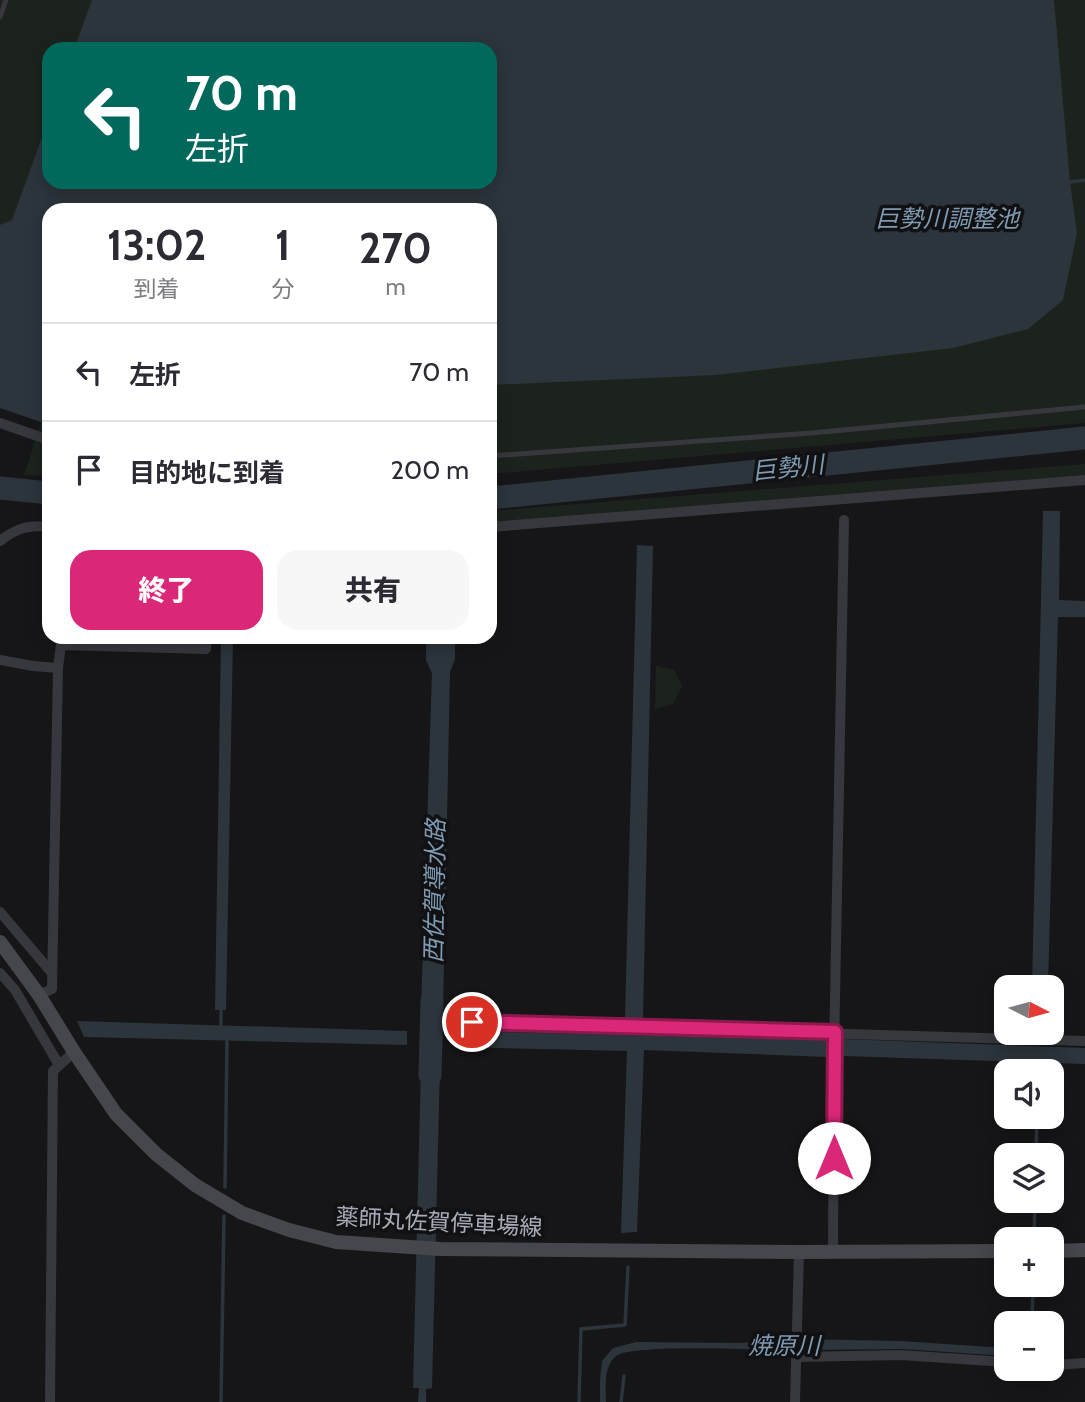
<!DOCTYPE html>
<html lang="ja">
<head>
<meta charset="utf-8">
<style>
	:root { --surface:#fff; --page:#f7f7f7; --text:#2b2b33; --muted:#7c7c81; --line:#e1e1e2; --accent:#db2777 }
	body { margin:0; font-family:Cabin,"Noto Sans JP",sans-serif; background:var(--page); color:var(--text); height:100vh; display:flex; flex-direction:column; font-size:26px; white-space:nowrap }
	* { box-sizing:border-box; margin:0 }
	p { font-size:23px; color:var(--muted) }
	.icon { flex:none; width:38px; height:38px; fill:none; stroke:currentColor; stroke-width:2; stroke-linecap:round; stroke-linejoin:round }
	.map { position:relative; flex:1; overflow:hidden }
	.drawer { position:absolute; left:42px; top:203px; width:455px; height:441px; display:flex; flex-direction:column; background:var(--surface); border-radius:21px; box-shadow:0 4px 18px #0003 }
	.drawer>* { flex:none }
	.top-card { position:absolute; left:42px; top:42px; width:455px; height:147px; border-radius:21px; box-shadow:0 4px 18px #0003; background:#00695c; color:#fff; overflow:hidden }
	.needle { width:46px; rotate:96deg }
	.fabs { position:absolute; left:994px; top:975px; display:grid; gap:14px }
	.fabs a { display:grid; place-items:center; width:70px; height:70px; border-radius:14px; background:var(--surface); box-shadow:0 4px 18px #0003; font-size:35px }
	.pin { position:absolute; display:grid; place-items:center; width:60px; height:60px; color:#fff; margin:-30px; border:4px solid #fff; border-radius:50%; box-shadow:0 2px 7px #0007 }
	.me { position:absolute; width:77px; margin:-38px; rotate:0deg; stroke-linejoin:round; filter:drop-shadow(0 0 5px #0008) }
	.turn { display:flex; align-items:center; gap:24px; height:147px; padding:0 28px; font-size:32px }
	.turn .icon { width:91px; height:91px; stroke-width:2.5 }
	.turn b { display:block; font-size:49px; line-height:60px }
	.eta { display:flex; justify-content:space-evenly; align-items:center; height:119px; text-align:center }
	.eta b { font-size:42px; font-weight:800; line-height:49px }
	.action { display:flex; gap:14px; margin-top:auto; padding:14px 28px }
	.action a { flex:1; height:80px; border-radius:21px; background:var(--accent); color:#fff; font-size:28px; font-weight:800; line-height:80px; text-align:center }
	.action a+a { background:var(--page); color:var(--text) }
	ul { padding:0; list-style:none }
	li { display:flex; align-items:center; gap:21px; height:98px; padding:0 28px; border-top:2px solid var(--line) }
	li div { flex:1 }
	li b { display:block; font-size:26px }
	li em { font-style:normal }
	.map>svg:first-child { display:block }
	.green { fill:#1c231d }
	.water { fill:#2c353c }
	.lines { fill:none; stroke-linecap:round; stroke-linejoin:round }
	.stream { stroke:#2c353c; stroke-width:3.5 }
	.river { stroke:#2c353c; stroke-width:23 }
	.lane { stroke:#37383d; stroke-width:5 }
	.street { stroke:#37383d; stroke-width:10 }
	.secondary { stroke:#45474d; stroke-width:14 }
	.route-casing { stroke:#8e194d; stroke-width:18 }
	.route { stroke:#db2777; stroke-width:12 }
	.labels { text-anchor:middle; stroke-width:7; stroke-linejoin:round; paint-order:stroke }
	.street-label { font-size:23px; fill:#a8adb8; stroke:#111113 }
	.water-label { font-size:24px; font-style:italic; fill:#7f9bb3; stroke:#111113 }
</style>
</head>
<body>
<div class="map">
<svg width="1085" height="1402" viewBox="0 0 1085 1402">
	<rect width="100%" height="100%" fill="#161618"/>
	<g class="green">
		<polygon points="0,0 199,0 235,49 49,49 49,476 24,475 41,422 0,408"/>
		<polygon points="1030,0 1085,0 1085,423 490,474 490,372"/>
		<polygon points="1085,464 1085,475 490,524 490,511"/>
		<polygon points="656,666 674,670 682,686 673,704 655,709"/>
	</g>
	<g class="water">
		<polygon points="92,0 1054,0 1070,182 1077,233 1063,300 1028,329 953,348 716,375 490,385 490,210 49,210 49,408 41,422 0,408 0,225 12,220 49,118 49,182 490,182 490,49 74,49"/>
		<polygon points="1043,511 1060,511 1059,600 1085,601 1085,617 1058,617 1048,987 1032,987"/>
		<polygon points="637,545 653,546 643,1019 625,1018"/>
		<polygon points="221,637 233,637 226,1010 215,1010"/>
		<polygon points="426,637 455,637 455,659 450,672 443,1012 435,1012 435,1032 428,1032 428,1012 421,1010 432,673 426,660"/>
		<polygon points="77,1021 407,1031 407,1045 84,1037"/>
		<polygon points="457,1031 828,1040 828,1057 644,1050 637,1232 621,1233 627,1051 456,1047"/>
		<polygon points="842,1039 1085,1048 1085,1064 843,1056"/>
		<polygon points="428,1046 435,1046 435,1065 440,1065 432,1388 426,1389 426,1402 418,1402 419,1388 413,1388 421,1065 428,1065"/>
		<polygon points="802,1339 900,1341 1006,1348 1006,1356 903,1349 803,1350"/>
		<path d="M788,1340V1351C761,1349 631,1344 616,1356C603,1367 606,1387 606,1402H600V1379L602,1361L613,1348L636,1342L739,1343Z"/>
	</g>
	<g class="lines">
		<g class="stream">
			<polyline points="1070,182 1085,180"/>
			<polyline points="221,1030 221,1007"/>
			<polyline points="1038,1071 1038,1062"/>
			<polyline points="1036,1155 1037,1116"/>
			<polyline points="225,1187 227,1041"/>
			<polyline points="1034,1239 1035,1200"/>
			<polyline points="1032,1323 1033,1284"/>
			<polyline points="221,1402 224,1216"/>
			<polyline points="579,1402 581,1329 625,1325 628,1267"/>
			<polyline points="621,1402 624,1376"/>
		</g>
		<g class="river">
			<polyline points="0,488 49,493"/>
			<polyline points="490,498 1085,438"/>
			<polyline points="430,1075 432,1001"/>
		</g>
		<g class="lane">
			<polyline points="0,17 6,0"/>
			<polyline points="490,456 812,433 1085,407"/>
		</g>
		<g class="street">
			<polyline points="0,423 49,440"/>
			<polyline points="490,527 1085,480"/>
			<path d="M0,541C18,527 27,526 49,526"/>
			<polyline points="0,660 33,666 58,668"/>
			<polyline points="0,912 52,973"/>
			<polyline points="0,973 15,990 59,1065"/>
			<polyline points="39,995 52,989 58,668 61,645 206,649 207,637"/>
			<polyline points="446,1022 1085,1041"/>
			<polyline points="833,1251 834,1053 844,520"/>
			<polyline points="796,1357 901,1355 1006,1362"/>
			<polyline points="1052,1365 1085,1363"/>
			<polyline points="50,1402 53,1071 74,1052"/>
			<polyline points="795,1402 799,1252"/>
		</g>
		<g class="secondary">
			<polyline points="0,942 39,995 74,1052 116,1114 156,1154 195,1185 242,1213 289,1230 336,1242 440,1249 799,1252 1006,1251"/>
			<polyline points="1052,1251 1085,1250"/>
		</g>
	</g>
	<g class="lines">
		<defs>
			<polyline id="route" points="472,1022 835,1032 834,1158"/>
		</defs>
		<use href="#route" class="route-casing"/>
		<use href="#route" class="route"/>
	</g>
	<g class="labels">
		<g class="street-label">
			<text transform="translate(439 1222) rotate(3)" y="8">薬師丸佐賀停車場線</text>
		</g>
		<g class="water-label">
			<text x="947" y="227">巨勢川調整池</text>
			<text transform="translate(788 468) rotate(-6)" y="8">巨勢川</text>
			<text transform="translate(435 891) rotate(-89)" y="8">西佐賀導水路</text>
			<text x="784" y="1354">焼原川</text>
		</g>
	</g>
</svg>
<div class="fabs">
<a><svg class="needle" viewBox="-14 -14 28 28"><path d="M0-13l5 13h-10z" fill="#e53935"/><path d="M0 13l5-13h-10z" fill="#7c7c81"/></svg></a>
<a><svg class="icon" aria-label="sound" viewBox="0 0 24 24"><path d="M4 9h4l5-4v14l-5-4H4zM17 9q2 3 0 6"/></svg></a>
<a><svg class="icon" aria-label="layers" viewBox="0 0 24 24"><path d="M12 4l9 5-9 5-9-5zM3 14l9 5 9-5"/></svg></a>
<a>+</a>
<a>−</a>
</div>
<div class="pin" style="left:472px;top:1022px;background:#d93025"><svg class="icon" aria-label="arrive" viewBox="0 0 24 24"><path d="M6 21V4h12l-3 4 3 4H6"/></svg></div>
<svg class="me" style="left:834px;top:1158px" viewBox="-20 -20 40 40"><circle r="19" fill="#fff"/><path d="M0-13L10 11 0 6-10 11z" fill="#db2777"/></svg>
<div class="top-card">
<div class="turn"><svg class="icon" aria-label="left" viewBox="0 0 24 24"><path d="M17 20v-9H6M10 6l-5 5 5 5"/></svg><div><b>70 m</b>左折</div></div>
</div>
<section class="drawer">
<div class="eta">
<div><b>13:02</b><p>到着</p></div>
<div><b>1</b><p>分</p></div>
<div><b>270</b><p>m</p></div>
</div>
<ul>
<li><svg class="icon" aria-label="left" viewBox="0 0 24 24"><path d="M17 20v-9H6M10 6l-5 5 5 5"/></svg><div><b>左折</b></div><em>70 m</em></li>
<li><svg class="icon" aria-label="arrive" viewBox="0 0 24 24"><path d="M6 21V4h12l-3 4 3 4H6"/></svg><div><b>目的地に到着</b></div><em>200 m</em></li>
</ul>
<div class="action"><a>終了</a><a>共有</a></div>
</section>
</div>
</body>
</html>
